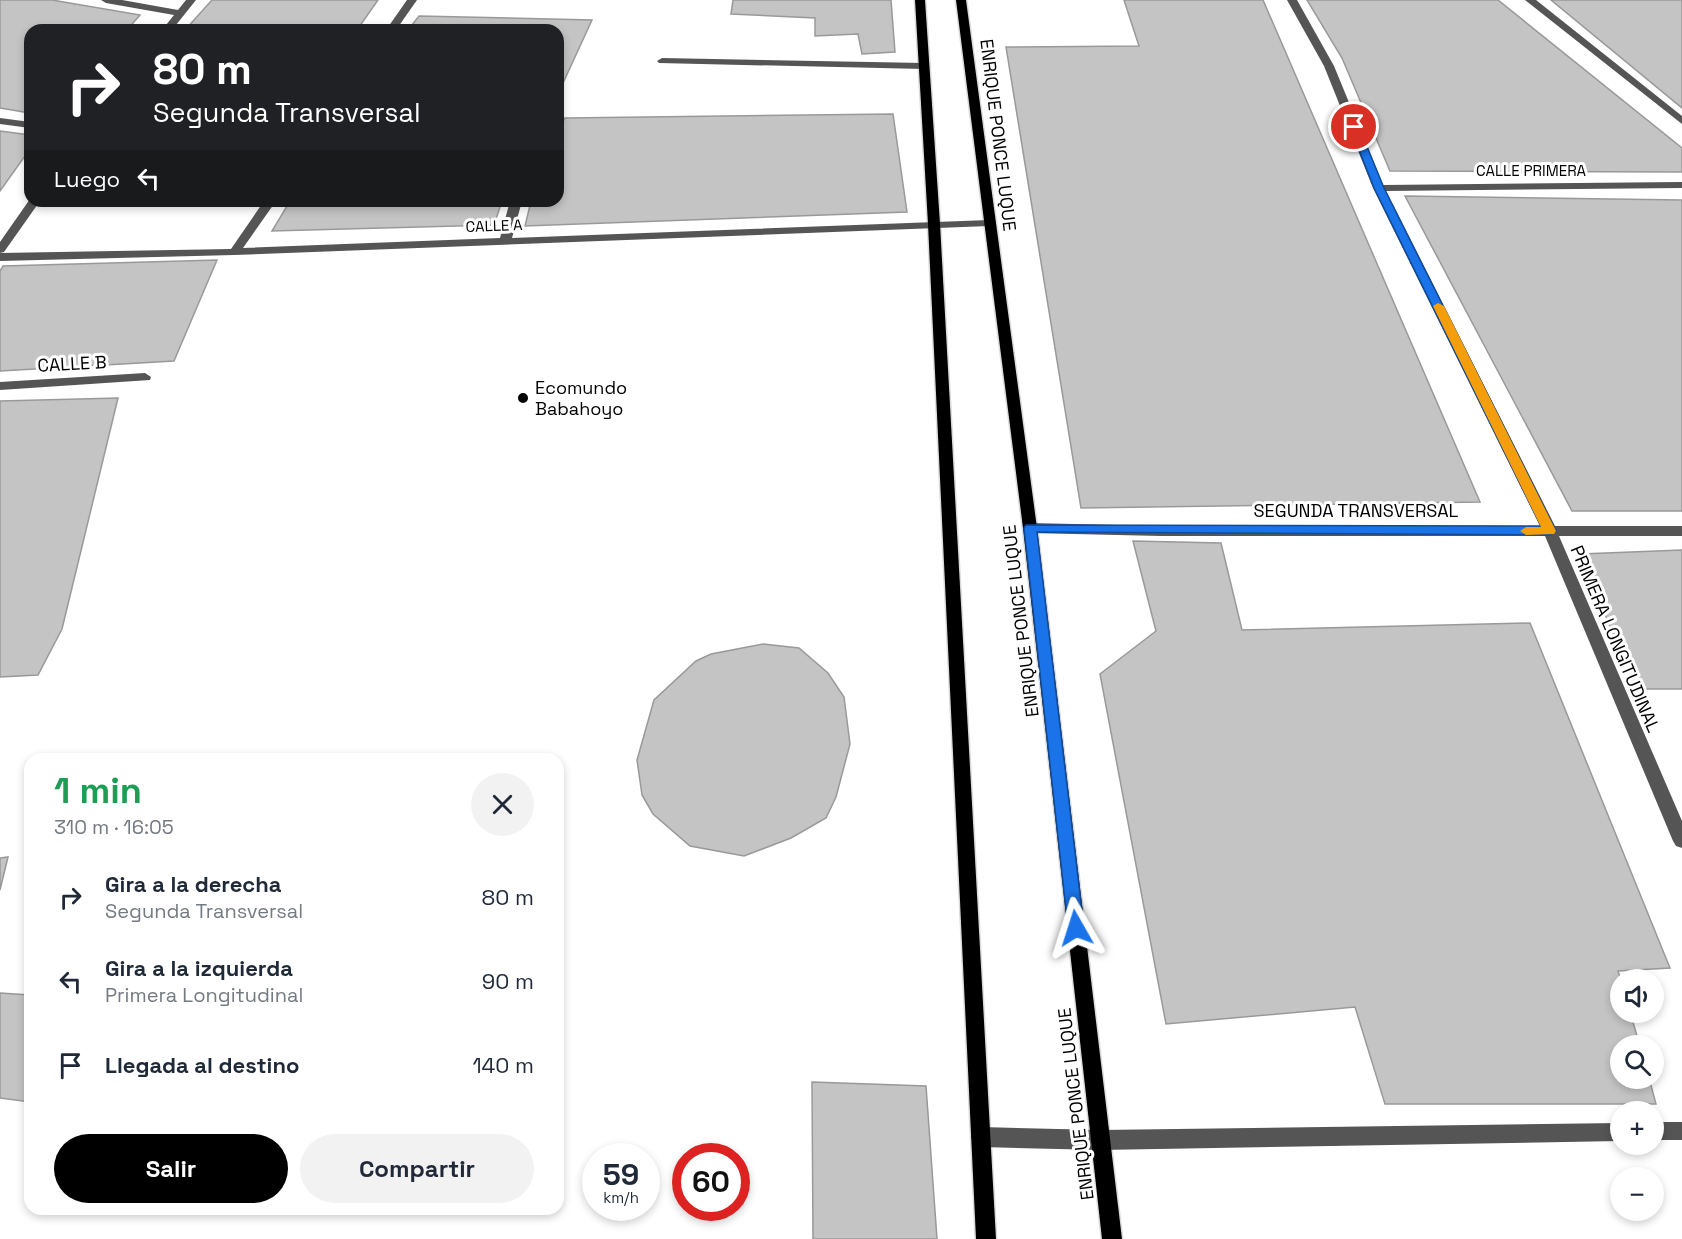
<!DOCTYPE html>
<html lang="es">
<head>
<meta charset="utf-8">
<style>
	:root { --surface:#fff; --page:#f2f2f3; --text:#1f2937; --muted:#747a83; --accent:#000 }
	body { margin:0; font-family:"Space Grotesk",sans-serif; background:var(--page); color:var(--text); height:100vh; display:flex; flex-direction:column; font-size:22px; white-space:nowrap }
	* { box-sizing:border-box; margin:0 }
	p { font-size:20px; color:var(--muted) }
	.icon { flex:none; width:33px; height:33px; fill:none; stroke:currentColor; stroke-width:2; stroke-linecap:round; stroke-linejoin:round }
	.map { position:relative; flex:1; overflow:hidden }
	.side { position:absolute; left:24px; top:753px; width:540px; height:462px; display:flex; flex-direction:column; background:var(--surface); border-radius:18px; box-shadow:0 3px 9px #0003 }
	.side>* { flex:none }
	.hud { position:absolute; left:24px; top:24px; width:540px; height:183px; border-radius:18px; box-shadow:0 3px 9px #0003; background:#202124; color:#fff; overflow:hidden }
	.buttons { position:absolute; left:1610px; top:969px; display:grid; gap:12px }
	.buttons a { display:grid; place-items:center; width:54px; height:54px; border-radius:50%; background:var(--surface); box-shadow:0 3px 9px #0003; font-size:30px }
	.speed { position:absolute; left:582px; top:1143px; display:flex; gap:12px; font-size:30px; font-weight:700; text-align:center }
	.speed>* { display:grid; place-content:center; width:78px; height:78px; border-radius:50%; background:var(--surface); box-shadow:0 3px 9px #0003; line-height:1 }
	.speed small { font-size:15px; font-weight:400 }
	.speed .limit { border:9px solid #d22; background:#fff; color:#111 }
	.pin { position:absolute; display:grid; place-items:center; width:51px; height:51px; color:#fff; margin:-26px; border:3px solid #fff; border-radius:50%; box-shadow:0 2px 6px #0007 }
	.me { position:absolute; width:66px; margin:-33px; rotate:354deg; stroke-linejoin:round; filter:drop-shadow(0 0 4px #0008) }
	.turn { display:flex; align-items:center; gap:21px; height:126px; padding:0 30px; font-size:27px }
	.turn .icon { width:78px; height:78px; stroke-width:2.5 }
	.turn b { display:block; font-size:42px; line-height:51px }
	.then { display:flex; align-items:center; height:57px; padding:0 30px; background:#0003; gap:12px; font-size:22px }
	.round { display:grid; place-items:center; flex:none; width:63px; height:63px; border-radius:32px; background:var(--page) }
	.headline { display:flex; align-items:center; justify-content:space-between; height:102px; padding:0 30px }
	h1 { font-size:36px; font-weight:700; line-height:45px; color:#1e9e55 }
	.action { display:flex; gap:12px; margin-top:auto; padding:12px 30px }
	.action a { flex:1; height:69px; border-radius:36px; background:var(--accent); color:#fff; font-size:24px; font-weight:700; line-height:69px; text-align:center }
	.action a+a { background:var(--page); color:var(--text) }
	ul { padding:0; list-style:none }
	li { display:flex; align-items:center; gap:18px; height:84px; padding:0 30px }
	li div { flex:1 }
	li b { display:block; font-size:22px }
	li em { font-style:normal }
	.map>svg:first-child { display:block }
	.building { fill:#c4c4c4; stroke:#999; stroke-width:1.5 }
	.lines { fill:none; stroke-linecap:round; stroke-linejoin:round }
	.major-casing { stroke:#dbdbdb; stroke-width:3 }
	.minor { fill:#555; fill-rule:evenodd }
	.major { fill:#000; fill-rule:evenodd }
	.route { fill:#1a73e8; stroke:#114b97; stroke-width:1.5 }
	.slow { fill:#f59e0b }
	.poi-dot { fill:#000; stroke:#fff; stroke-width:2 }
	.labels { text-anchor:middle; stroke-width:6; stroke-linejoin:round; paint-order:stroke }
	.far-street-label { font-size:15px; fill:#000; stroke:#fff }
	.street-label { font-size:18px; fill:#000; stroke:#fff }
	.poi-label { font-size:18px; fill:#000; stroke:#fff; text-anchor:start }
</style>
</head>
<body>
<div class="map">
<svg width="1682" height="1239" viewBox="0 0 1682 1239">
	<rect width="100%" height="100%" fill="#fff"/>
	<g class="building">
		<polygon points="0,0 52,0 140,15 127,30 30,30 30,113 0,108"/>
		<polygon points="212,0 378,0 357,30 185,30"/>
		<polygon points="733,0 891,0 895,52 862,54 858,34 815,36 815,18 731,14"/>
		<polygon points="1124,0 1263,0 1480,502 1081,508 1006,47 1139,46"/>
		<polygon points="1307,0 1498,0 1682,148 1682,172 1390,171 1342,58"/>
		<polygon points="1551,0 1682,0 1682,108"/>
		<polygon points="419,16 592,20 558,94 558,30 408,30"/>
		<polygon points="893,114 907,212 525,226 531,201 558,201 558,129 565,118"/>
		<polygon points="0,131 30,135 30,149 0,191"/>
		<polygon points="1405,196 1682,200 1682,511 1572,511"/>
		<polygon points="290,201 502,201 494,225 272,231"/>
		<polygon points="217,260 174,361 0,371 0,271 3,266"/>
		<polygon points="118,398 62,629 38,675 0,677 0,401"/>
		<polygon points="1133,541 1221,543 1242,630 1530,623 1670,968 1618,971 1621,980 1620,1012 1630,1012 1640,1046 1620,1046 1620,1078 1649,1078 1656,1104 1385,1104 1355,1007 1166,1024 1100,674 1156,631"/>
		<polygon points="1682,550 1682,689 1635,689 1581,554"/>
		<polygon points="763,644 799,648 828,673 844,697 850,744 836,797 826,818 791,838 744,856 690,846 653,814 642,795 637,760 654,700 696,661 711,654"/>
		<polygon points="8,857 0,890 0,858"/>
		<polygon points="0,993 30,995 30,1102 0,1098"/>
		<polygon points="812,1082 926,1086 937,1239 813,1239"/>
	</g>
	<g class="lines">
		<defs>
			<g id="major">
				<polygon points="915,0 925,0 940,224 996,1239 976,1239 928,224"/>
				<polygon points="956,0 966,0 1037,528 1122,1239 1102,1239 1023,528"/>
			</g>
		</defs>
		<use href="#major" class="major-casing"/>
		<g class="minor">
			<polygon points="101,0 122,0 178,10 186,0 196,0 172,30 162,30 174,15 106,3"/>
			<polygon points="407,0 417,0 396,30 386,30"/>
			<polygon points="1287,0 1297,0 1334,66 1383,185 1682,182 1682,188 1386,191 1555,526 1682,526 1682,536 1559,536 1682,821 1682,848 1676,846 1673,841 1545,536 1161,536 1030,533 1023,528 1030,523 1161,526 1540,526 1373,188 1324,66"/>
			<polygon points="1525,0 1536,0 1682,116 1682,124"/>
			<polygon points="662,58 924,63 929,66 924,69 659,63 657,61"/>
			<polygon points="0,118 30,122 30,128 0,124"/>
			<polygon points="30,199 30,201 40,201 4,252 0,253 0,242"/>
			<polygon points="264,201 276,201 243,248 500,238 510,201 522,201 512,238 989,220 995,223 989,226 234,255 0,261 0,253 231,249"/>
			<polygon points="145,373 151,377 150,380 0,390 0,382"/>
			<rect x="1653" y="1122" width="29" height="18"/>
			<polygon points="1620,1123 1620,1141 1100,1150 981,1147 974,1144 971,1137 974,1130 981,1127 1100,1130"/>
		</g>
		<use href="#major" class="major"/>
	</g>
	<polygon class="route" points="1354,124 1359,127 1384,188 1556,531 1550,535 1037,532 1084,928 1081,933 1076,935 1070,933 1068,928 1024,528 1026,525 1541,526 1374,188 1350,127"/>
	<polygon class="slow" points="1438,303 1444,306 1556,531 1554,534 1526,535 1520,531 1526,527 1541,527 1433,306"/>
	<circle class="poi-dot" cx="523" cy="398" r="6"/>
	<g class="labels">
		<g class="far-street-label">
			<text x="1531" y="176">CALLE PRIMERA</text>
			<text transform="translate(494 226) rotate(-2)" y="5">CALLE A</text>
		</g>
		<g class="street-label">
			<text transform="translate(998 135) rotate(83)" y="6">ENRIQUE PONCE LUQUE</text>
			<text transform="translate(72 364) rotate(-3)" y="6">CALLE B</text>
			<text x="1356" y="517">SEGUNDA TRANSVERSAL</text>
			<text transform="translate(1021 621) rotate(-97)" y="6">ENRIQUE PONCE LUQUE</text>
			<text transform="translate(1615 639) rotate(67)" y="6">PRIMERA LONGITUDINAL</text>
			<text transform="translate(1076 1104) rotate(-97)" y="6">ENRIQUE PONCE LUQUE</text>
		</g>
		<g class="poi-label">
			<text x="535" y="394">Ecomundo<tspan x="535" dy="21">Babahoyo</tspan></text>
		</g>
	</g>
</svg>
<div class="buttons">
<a><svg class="icon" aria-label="sound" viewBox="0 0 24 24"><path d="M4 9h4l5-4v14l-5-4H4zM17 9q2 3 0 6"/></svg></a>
<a><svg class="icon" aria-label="search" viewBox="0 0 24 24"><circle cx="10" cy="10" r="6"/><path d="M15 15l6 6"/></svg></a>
<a>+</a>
<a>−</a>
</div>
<div class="speed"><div>59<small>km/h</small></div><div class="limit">60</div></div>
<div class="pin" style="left:1354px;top:127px;background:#d93025"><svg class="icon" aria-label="arrive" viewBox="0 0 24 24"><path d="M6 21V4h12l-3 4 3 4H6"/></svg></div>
<svg class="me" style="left:1076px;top:928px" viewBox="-20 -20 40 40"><path d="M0-17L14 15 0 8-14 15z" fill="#1a73e8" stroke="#fff" stroke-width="4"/></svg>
<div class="hud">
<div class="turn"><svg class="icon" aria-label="right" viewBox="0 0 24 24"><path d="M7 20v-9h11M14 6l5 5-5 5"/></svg><div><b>80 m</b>Segunda Transversal</div></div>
<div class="then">Luego<svg class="icon" aria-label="left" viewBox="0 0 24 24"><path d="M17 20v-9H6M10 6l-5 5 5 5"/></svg></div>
</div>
<section class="side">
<div class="headline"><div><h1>1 min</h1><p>310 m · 16:05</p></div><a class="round"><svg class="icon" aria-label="close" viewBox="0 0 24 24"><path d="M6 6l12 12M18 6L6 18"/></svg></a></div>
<ul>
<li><svg class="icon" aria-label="right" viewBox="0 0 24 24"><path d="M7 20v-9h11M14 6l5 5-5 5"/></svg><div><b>Gira a la derecha</b><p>Segunda Transversal</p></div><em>80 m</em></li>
<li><svg class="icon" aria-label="left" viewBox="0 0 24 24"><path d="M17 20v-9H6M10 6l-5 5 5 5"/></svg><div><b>Gira a la izquierda</b><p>Primera Longitudinal</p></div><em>90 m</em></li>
<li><svg class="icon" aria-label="arrive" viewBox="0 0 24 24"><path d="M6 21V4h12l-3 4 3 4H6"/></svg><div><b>Llegada al destino</b></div><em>140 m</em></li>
</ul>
<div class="action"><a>Salir</a><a>Compartir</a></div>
</section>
</div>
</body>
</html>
